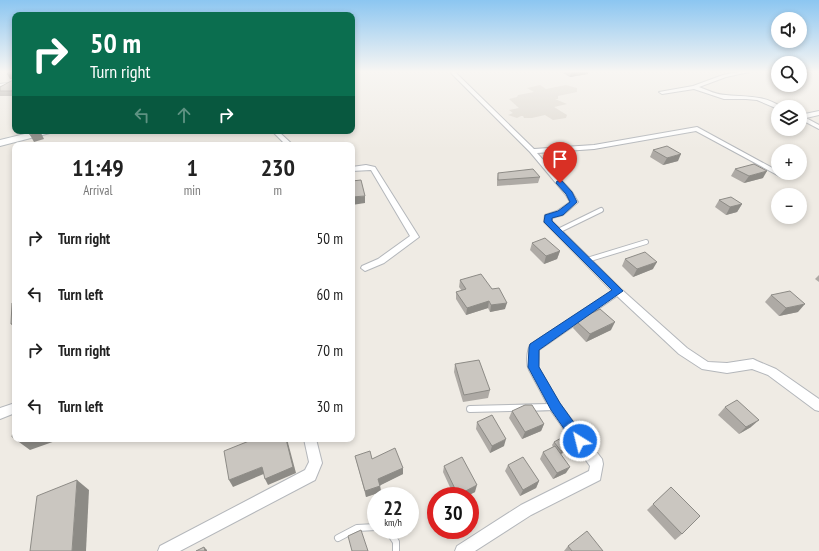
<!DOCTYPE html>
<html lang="en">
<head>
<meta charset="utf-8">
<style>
	:root { --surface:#fff; --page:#f6f6f6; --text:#222; --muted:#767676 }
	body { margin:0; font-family:"PT Sans Narrow",sans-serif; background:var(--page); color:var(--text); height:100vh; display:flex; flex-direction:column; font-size:15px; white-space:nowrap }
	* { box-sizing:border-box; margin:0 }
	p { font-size:13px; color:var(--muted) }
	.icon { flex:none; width:22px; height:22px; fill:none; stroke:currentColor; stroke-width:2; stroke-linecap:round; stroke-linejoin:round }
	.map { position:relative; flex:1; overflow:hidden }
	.panel { position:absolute; left:12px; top:142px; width:343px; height:300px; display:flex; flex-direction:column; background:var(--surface); border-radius:8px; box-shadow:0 2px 6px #0003 }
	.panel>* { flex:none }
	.banner { position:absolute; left:12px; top:12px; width:343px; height:122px; border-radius:8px; box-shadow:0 2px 6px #0003; background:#0b6e4f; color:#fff; overflow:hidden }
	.tools { position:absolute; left:771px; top:12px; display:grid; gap:8px }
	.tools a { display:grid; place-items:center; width:36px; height:36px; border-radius:50%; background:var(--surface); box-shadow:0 2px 6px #0003; font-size:20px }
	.speed { position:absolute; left:367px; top:487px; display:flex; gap:8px; font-size:20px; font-weight:700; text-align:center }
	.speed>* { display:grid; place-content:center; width:52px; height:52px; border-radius:50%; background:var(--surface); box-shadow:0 2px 6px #0003; line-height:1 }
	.speed small { font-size:10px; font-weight:400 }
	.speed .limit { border:6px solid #d22; background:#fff; color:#111 }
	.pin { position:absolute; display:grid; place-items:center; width:34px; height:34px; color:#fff; margin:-41px -17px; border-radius:50% 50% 50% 0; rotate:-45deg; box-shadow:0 0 4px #0007 }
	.pin .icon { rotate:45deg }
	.me { position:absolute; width:44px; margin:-22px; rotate:324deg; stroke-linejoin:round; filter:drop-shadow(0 0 3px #0008) }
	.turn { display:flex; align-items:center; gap:14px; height:84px; padding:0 12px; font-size:18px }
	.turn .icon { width:52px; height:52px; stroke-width:2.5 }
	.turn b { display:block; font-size:28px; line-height:34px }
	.lanes { display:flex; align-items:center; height:38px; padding:0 12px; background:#0003; justify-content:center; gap:20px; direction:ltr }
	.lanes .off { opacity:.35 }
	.eta { display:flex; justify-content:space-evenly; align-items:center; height:68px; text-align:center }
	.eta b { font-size:24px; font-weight:600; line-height:28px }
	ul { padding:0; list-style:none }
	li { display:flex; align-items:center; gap:12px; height:56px; padding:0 12px }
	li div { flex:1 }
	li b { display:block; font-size:15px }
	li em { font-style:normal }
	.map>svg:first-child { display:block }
	.education { fill:#dfdad2 }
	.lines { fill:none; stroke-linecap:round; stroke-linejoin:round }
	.lane-far2-casing { stroke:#b4b7bb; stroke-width:6 }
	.lane-far1-casing { stroke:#b4b7bb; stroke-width:8 }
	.lane-casing { stroke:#b4b7bb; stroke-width:8 }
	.street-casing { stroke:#b4b7bb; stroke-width:2 }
	.secondary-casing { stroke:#b5babe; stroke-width:2 }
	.lane-far2 { stroke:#fff; stroke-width:4 }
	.lane-far1 { stroke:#fff; stroke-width:5.5 }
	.lane { stroke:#fff; stroke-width:6 }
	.street { fill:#fff; fill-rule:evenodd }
	.secondary { fill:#fff; fill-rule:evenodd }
	.wall { fill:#aeaaa5 }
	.shaded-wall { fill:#8d8b86 }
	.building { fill:#cac6c0; stroke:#8d8b86 }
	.route { fill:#1a73e8; stroke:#114b97 }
</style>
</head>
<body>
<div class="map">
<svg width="819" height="551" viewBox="0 0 819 551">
	<rect width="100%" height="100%" fill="#efebe4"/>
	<polygon class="education" points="540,85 546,89 566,85 577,88 577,92 558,96 558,99 555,99 567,104 554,107 567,115 566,118 553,120 545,115 532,118 524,118 523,116 521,116 517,118 508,115 513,113 509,110 519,108 509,99 517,97 518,95 534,92 527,88"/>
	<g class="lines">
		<defs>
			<g id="lane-far2">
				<polyline points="558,231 601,210"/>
				<polyline points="587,260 646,242"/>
			</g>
			<polyline id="lane-far1" points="515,408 555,407"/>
			<g id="lane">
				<polyline points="470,409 555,407"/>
				<polyline points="388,530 396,542 396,551"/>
				<polyline points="338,538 357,528 376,527"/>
			</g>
			<g id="street">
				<path d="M450,72H455L534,149L594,145L697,127L778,171V173L785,175V177H781L696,131L594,149L537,153L572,192L578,202L563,215L552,218V221L621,289L687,348L708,362L727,363L753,359L757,361L776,369L819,399V411L815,410L768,375L752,369L727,373L702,369L679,354L617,296L539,350L538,367L559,403L602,459L603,464L600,480L531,515L475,551H455L457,546L521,505L589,471L590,466L551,411L529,370C526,364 527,351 530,345L612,291L544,222L545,215L557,211L570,202L566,195L530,152Z"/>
				<path d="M738,72H749L726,77L699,87C707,90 717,95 726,95C745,97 765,95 781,107H778V109L757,100L746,99H724L694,89L662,94L659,92L693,86L723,75Z"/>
				<polygon points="15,82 15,84 0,86 0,84"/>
				<polygon points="819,111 819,115 806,118 819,125 819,129 800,119 800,115"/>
				<polygon points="272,131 278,131 293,145 286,145"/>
				<polygon points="366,165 375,167 419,237 384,263 365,271 361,268 362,266 378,259 410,236 371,170 352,171 352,167"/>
				<polygon points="15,403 15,413 0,419 0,408"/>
				<polygon points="304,439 316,439 322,463 315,480 180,551 158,551 160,546 305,470 309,462"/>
			</g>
			<polygon id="secondary" points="37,131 51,131 50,133 0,146 0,140"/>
		</defs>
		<use href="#lane-far2" class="lane-far2-casing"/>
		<use href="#lane-far1" class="lane-far1-casing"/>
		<use href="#lane" class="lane-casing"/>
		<use href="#street" class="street-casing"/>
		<use href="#secondary" class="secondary-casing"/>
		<use href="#lane-far2" class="lane-far2"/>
		<use href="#lane-far1" class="lane-far1"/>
		<use href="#lane" class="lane"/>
		<use href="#street" class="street"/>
		<use href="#secondary" class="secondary"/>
	</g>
	<g class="wall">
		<polygon points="561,72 588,72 588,74 570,77"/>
		<polygon points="13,80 14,96 0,96 0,87"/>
		<polygon points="653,150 678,161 663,165 650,157"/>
		<polygon points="735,169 763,178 744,183 731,176"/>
		<polygon points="498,173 540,177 538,183 497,186 497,180"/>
		<polygon points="719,200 742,204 737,212 726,215 715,207"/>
		<polygon points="532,243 560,251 557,259 544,264 530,250"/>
		<polygon points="625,259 653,269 633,277 622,266"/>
		<polygon points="819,275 819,282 815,279"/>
		<polygon points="460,280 505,309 490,312 488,308 466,315 456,299 456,292 462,291 459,287"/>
		<polygon points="771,295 798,312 779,316 765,302"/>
		<polygon points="576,321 611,330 586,342 573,328"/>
		<polygon points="455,364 490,390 488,398 463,402 454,372"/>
		<polygon points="725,407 751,427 739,434 718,415"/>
		<polygon points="512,411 544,424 541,431 522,439 509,418"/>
		<polygon points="477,422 504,446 490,453 476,429"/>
		<polygon points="554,442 568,450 561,454 566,473 553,479 540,459 543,452 553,447 552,445"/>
		<polygon points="355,456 372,459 403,468 403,474 380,485 381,492 366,497"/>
		<polygon points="508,465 539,481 536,488 520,496 505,471"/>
		<polygon points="444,466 475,492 467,496 454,496 443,472"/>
		<polygon points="671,487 682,534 675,540 647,510"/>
		<polygon points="568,546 603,551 564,551"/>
	</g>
	<g class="shaded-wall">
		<polygon points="571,72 588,72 588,74 570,77"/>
		<polygon points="801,72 809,72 800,76"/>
		<polygon points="7,74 15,74 15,79 10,79"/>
		<polygon points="15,88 15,95 14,96 11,91"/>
		<polygon points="40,131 44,139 34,142 30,135"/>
		<polygon points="681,154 678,161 663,165 667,158"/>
		<polygon points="767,171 763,178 744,183 749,176"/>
		<polygon points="365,196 365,203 352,205 352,197"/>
		<polygon points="742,204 737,212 726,215 730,207"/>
		<polygon points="560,251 557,259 544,264 546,256"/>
		<polygon points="657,262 653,269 633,277 637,269"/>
		<polygon points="489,301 488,308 466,315 467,308"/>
		<polygon points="507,303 505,309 490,312 491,305"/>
		<polygon points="805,304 798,312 779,316 786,308"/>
		<polygon points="615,322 611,330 586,342 590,334"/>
		<polygon points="15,323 15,329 11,324"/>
		<polygon points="759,420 751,427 739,434 746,427"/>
		<polygon points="544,424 541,431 522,439 525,432"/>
		<polygon points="15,436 15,439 61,439 30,450 12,437"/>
		<polygon points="286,439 287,439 296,473 268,485 265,479"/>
		<polygon points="506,439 504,446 490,453 492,446"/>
		<polygon points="570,447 568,450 559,455 561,451"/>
		<polygon points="262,467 266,473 233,487 229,480"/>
		<polygon points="570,467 566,473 553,479 557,473"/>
		<polygon points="403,468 403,474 379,486 378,479"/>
		<polygon points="77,480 89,490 86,551 72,551"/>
		<polygon points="539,481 536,488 520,496 523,490"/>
		<polygon points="477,485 475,492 467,496 458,496 458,495"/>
		<polygon points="380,486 381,492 366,497 365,491"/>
		<polygon points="204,547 207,550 207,551 205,551"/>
	</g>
	<g class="building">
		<polygon points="9,72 15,72 15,74 7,74"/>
		<polygon points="15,79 15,88 11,91 0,91 0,87"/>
		<polygon points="34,131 40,131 40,133 30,135 29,132"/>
		<polygon points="667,146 681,154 667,158 653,150"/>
		<polygon points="754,164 767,171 749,176 735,169"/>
		<polygon points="533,169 540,177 498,180 498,173"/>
		<polygon points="361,180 365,196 352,197 352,181"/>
		<polygon points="731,197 742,204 730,207 719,200"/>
		<polygon points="545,238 560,251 546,256 532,243"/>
		<polygon points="645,252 657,262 637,269 625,259"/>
		<polygon points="481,274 492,289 499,288 507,303 491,305 489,301 467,308 456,292 466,289 460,280"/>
		<polygon points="790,291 805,304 786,308 771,295"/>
		<polygon points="15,302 15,323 11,324 12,303"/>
		<polygon points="600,309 615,322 590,334 576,321"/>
		<polygon points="479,360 490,390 464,395 455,364"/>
		<polygon points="737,400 759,420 746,427 725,407"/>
		<polygon points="525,405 532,405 544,424 525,432 512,411"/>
		<polygon points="492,415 506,439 492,446 477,422"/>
		<polygon points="15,420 15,436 12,437"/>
		<polygon points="563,437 570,447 561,451 554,442"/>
		<polygon points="254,439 286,439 293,467 265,479 262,467 229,480 224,451"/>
		<polygon points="555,446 570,467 557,473 543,452"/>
		<polygon points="395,448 403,468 378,479 380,486 365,491 355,456 370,451 372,459"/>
		<polygon points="462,457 477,485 458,495 444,466"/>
		<polygon points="523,457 539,481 523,490 508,465"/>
		<polygon points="77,480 72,551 30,551 37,496"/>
		<polygon points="671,487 700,516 682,534 653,504"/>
		<polygon points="361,530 368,551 352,551 348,536"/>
		<polygon points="587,531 603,551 572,551 568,546"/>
		<polygon points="204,547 205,551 196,551"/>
	</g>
	<linearGradient id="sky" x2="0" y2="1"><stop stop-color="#8cc6f1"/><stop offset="0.48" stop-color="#f8f6f3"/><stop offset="1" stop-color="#f8f6f3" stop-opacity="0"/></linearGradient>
	<rect width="819" height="149" fill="url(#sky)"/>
	<polygon class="route" points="557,181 562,181 572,192 577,202 563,215 552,218 552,221 623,291 539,350 539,367 560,403 587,441 585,446 580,447 576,446 551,410 528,367 529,348 530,344 612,290 544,222 545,215 558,211 570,202 566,194 556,183"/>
</svg>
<div class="tools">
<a><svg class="icon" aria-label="sound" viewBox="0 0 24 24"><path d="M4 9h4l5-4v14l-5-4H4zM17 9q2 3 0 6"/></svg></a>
<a><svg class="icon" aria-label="search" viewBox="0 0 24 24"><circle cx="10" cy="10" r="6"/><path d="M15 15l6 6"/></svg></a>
<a><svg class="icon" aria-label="layers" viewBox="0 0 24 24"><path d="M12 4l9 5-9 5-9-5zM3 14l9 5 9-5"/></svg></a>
<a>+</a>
<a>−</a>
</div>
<div class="speed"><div>22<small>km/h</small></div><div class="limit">30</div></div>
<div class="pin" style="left:560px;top:183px;background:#d93025"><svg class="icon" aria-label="arrive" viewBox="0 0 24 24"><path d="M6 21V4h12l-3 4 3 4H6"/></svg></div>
<svg class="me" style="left:580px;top:441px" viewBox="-20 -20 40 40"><circle r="17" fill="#1a73e8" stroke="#fff" stroke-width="3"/><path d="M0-11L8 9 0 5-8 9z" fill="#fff"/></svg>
<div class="banner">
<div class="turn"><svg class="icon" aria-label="right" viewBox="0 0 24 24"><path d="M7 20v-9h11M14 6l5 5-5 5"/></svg><div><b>50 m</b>Turn right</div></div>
<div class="lanes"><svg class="icon off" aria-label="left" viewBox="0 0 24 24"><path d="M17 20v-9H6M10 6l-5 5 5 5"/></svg><svg class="icon off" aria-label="ahead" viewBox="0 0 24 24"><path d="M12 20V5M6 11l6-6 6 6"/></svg><svg class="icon" aria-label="right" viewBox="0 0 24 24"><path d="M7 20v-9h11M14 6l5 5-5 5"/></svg></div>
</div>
<section class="panel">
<div class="eta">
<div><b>11:49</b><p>Arrival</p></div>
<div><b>1</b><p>min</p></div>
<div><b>230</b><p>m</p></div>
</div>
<ul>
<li><svg class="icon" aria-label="right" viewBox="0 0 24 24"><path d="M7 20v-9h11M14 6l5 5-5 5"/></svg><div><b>Turn right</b></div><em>50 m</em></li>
<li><svg class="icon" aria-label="left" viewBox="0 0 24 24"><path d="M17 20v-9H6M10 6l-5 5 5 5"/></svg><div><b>Turn left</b></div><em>60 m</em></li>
<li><svg class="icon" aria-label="right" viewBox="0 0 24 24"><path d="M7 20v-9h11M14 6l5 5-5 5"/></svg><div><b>Turn right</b></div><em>70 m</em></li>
<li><svg class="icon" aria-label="left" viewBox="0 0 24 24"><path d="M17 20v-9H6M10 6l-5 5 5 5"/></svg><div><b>Turn left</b></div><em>30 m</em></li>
</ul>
</section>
</div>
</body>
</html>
